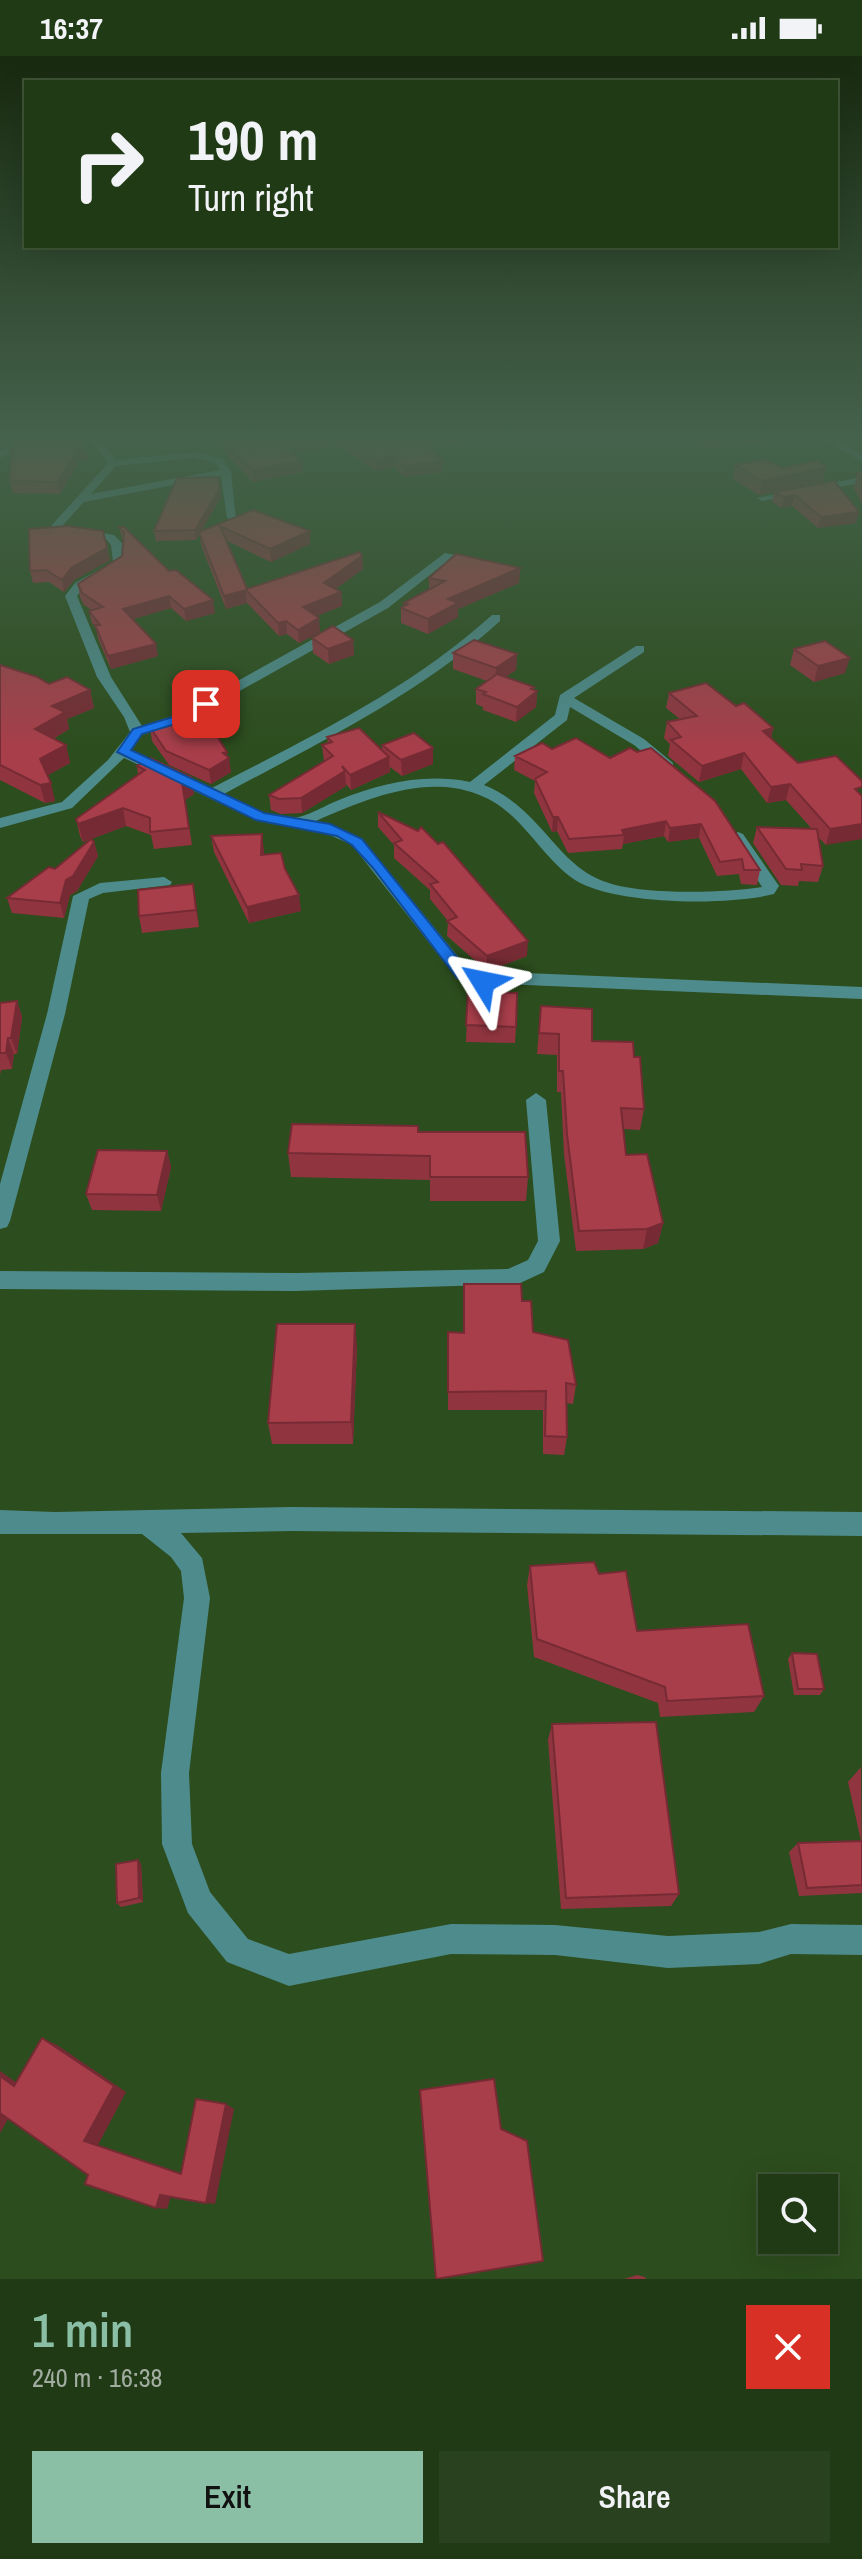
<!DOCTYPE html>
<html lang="en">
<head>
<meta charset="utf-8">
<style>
	:root { --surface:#213a16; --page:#29411f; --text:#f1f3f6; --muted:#a2ada1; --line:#3e5435; --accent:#8abfa5 }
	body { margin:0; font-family:"Archivo Narrow",sans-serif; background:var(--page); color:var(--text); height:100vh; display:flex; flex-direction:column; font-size:30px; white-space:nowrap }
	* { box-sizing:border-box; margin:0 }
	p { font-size:26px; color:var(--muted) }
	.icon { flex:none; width:44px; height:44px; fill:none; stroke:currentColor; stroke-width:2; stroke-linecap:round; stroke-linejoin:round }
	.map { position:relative; height:2223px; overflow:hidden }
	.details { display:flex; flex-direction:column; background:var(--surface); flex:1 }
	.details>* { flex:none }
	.top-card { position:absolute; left:24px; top:24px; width:814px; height:168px; border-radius:0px; box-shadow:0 8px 32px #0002,0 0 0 2px var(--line); background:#213a16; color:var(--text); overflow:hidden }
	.fabs { position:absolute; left:758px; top:2118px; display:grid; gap:16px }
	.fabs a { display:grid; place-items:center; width:80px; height:80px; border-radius:0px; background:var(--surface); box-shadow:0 8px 32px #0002,0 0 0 2px var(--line); font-size:40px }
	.pin { position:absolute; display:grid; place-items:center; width:68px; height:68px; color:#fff; margin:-34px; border-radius:16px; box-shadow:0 4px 12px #0006 }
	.me { position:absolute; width:88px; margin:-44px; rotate:305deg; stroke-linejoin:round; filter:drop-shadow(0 0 6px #0008) }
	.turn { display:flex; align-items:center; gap:28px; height:168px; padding:0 32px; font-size:36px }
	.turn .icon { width:104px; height:104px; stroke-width:2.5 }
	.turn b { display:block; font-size:56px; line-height:68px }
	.round { display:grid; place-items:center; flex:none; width:84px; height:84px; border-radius:0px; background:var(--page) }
	.headline { display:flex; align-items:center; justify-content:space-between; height:136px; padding:0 32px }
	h1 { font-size:48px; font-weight:600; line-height:60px; color:var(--accent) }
	.cta { display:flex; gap:16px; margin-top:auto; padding:16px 32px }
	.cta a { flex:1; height:92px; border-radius:0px; background:var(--accent); color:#111; font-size:32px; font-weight:600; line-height:92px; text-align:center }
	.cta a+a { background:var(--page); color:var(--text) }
	.status { display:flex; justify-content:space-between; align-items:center; height:56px; padding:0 40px; background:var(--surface); direction:ltr }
	.status svg { height:22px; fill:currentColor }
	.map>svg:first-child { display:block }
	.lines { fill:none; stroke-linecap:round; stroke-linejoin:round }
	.minor { fill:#4e8b8c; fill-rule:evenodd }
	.wall { fill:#903540 }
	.shaded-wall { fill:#762b34 }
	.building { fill:#a83e4a; stroke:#762b34; stroke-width:2 }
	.route { fill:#1a73e8; stroke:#114b97; stroke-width:2 }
</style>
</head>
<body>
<div class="status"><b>16:37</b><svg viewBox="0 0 49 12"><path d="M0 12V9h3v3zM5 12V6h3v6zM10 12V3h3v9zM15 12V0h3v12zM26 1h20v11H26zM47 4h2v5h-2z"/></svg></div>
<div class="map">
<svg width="862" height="2223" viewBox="0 0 862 2223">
	<rect width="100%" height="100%" fill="#2c4d1d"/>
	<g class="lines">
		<g class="minor">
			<path d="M89,382H99L116,404L194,396L223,403L231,416L236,464L227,462L221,420L84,446L62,470L114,479L123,488V509L83,533L77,540L111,621L142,670L176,659L380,546L445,497L455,499L388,552L186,665L142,679L130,694L212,732C310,681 409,634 492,559H500V565C419,639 320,686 224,738C245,748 275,767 299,761C312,758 326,749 339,744C382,727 424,717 470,726L555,659L560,639L636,590H644V596L574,642L644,683L673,707V713H663L634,689L570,651L567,664L484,729C520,743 541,774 567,801C580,813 592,822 609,827C644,839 725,837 762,831L730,781L738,776L743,778L779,830L774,838C729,850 614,849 575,824C550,807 533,779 511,759C453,707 377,738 316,765L330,768L362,783L469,914L484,920L505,916L862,931V943L505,928L483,932L457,922L352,789L321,775L256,764L124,702L72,752L0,772V762L62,746L108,704L130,676L124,661L97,621L65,540L75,527L113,506L111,489L107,484L54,476L51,470L108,407ZM194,402L215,407L220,414L91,438L116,410Z"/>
			<polygon points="823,382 835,382 862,399 862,406"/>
			<polygon points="21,387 40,391 35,394 25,392 0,402 0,395"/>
			<polygon points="862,421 862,427 762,445 757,442"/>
			<polygon points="164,821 172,826 170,829 103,837 89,843 65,958 10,1165 7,1171 0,1173 0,1128 47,958 73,840 100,827"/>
			<polygon points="536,1037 546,1044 560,1185 544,1216 518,1228 296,1235 0,1233 0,1215 296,1217 508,1213 528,1204 538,1185 526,1044"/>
			<polygon points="292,1451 862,1456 862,1480 292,1475 181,1477 202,1502 210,1542 189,1717 192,1788 210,1836 248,1883 289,1898 451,1868 555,1869 668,1880 759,1876 791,1868 862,1869 862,1899 791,1898 759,1908 668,1912 555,1899 451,1898 289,1930 227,1906 188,1857 162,1788 161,1717 184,1542 181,1515 171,1501 142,1478 0,1478 0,1454 55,1456"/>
		</g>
	</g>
	<g class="wall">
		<polygon points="0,382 86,382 82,383 85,392 88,404 77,405 78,409 60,438 13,437 10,425 15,386 14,383"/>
		<polygon points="211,382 468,382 468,385 431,391 443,416 403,421 395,411 376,415 338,390 294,397 302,405 303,416 253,426"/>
		<polygon points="687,382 787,382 786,384 705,393"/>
		<polygon points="735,409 823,426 776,435 834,425 856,467 818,472 792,450 781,452 772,446 774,436 759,439 733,423"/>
		<polygon points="862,416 862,448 854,432 857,417"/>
		<polygon points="221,441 201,476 253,454 310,488 271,506 227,485 247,533 362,500 363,513 335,533 341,536 342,550 316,560 320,576 299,587 287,578 279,580 247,547 226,553 201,489 200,478 196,484 156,485 154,475"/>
		<polygon points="119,471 215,557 186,565 171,552 133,563 158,600 111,613 98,582 96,572 92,567 89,555 92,554 84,549 80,541 78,528 122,500 123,485 122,482"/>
		<polygon points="107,492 110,504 74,524 64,536 49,526 33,527 30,515"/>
		<polygon points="520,512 519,527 458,553 458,561 428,578 401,567 401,552 404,551 404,547 429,533 429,522"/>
		<polygon points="312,582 353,584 354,599 329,608 313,597"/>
		<polygon points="794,593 845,617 814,626 790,609"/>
		<polygon points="453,597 517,598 516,614 505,621 534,631 534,634 537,635 536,651 516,666 483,654 483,651 476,648 476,633 487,625 453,613"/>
		<polygon points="0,609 49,628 90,634 94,652 67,663 69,673 53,683 66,689 70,707 47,719 55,745 45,747 0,724"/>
		<polygon points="669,637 736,650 773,672 771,683 798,707 862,725 826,789 818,781 823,810 818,826 799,825 798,830 781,829 753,787 757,771 812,773 786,744 767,747 741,713 699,726 668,700 670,688 664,682 667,666 680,663 666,652"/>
		<polygon points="150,671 227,701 231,716 211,728 169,709 152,685"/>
		<polygon points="327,681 382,694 382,689 433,692 433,708 402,720 390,711 390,716 351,734 346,728 346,730 302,757 281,758 271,754 269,739 324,705 322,689 328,688"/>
		<polygon points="630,692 760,814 757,829 741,828 739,818 717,820 699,782 668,786 664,780 623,788 622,793 568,797 557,775 552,776 534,737 535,725 514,714 515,700 552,693 610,702"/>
		<polygon points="137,710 191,721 194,738 185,744 192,789 154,793 151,779 126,770 83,786 80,780 76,763 138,718"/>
		<polygon points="378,756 527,900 487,915 447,880 448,865 430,843 430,834 394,802 394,789 378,771"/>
		<polygon points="211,780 264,794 264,799 285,813 301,855 249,867 214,796"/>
		<polygon points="94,786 98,800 77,835 70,839 64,862 12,857 7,842 55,813"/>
		<polygon points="193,828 199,871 142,877 139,860"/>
		<polygon points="468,935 516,971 515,987 466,986"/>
		<polygon points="17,945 22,961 17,998 14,998 12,1013 1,1014 0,1019 0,947"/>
		<polygon points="541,950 592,985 634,1001 644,1053 640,1074 623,1073 626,1099 663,1167 658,1187 643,1193 576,1195 564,1098 561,1036 557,1036 557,999 537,998"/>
		<polygon points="419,1076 528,1121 526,1145 430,1145 430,1124 291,1121 288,1097"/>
		<polygon points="167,1095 171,1111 161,1155 92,1154 86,1138"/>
		<polygon points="464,1228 522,1245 533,1276 576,1329 573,1348 566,1347 567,1381 564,1399 543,1398 543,1354 448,1354 448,1276 463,1277"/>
		<polygon points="357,1290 353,1388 272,1388 268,1367"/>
		<polygon points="530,1510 599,1518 637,1575 764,1640 754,1656 660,1661 658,1647 534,1601 527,1529"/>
		<polygon points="792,1597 824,1633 820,1639 794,1639 788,1603"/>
		<polygon points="552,1668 679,1838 671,1850 561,1853 548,1684"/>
		<polygon points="861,1711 862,1837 799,1840 789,1796 798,1787 861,1785 848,1726"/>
		<polygon points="141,1808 143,1846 121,1851 117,1847"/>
		<polygon points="637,2219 645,2221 646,2223 624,2223"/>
	</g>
	<g class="shaded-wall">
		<polygon points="0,382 24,382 24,383 15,386 14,383 0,388"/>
		<polygon points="43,382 86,382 44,386"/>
		<polygon points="316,382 338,382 338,390 284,399 283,388"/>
		<polygon points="422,382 468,382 468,385 423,393"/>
		<polygon points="707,382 787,382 786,384 705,393"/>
		<polygon points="85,392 88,404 77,405 78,409 60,438 57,426 74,393"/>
		<polygon points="395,400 395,411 376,415 376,404"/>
		<polygon points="302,405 303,416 253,426 252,414"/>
		<polygon points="443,405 443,416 403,421 403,410"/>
		<polygon points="826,412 823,426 759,439 762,425"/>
		<polygon points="220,432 221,441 196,484 195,474"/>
		<polygon points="795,439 792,450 781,452 784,441"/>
		<polygon points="859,456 856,467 818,472 821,461"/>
		<polygon points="310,475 310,488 271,506 270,493"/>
		<polygon points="107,492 110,504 74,524 64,536 62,524 71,512"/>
		<polygon points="362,500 363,513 325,541 324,527"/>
		<polygon points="520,512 519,527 458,553 458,561 428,578 428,563 448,543"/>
		<polygon points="246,534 247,547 226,553 224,540"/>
		<polygon points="341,536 342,550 304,565 303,551"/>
		<polygon points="169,540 171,552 126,565 123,553"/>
		<polygon points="213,544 215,557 186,565 184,553"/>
		<polygon points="319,562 320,576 299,587 298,574"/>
		<polygon points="286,565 287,578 279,580 278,567"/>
		<polygon points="353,584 354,599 329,608 328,593"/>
		<polygon points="156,588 158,600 111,613 108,600"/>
		<polygon points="517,598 516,614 495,628 496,612"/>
		<polygon points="850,602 845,617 814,626 818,610"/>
		<polygon points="534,631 534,638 537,635 536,651 516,666 517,651"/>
		<polygon points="90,634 94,652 67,663 69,673 39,691 35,673 52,650"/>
		<polygon points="773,672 770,688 763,675"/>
		<polygon points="66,689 70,707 45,721 40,703"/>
		<polygon points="433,692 433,708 402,720 401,704"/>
		<polygon points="227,696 228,703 229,702 231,716 211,728 209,714 223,697"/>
		<polygon points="744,697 741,713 699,726 702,710"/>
		<polygon points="389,701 390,716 351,734 350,719"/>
		<polygon points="345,715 346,730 302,757 301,742"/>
		<polygon points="191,721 194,738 185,744 192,789 182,726"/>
		<polygon points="51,727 55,745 45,747 40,729"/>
		<polygon points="790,728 786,744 767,747 771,731"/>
		<polygon points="123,752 126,770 83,786 78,768"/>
		<polygon points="553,761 558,761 557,775 552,776"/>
		<polygon points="666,765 664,780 623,788 624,779 622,774"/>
		<polygon points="701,768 699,782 668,786 670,772"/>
		<polygon points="862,768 862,783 826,789 830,773"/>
		<polygon points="262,778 264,794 263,815 261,799"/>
		<polygon points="94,786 98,800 77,835 70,839 64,862 60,847 66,824"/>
		<polygon points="193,828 196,844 199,871 196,854"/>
		<polygon points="299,839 301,855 249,867 247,851"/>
		<polygon points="528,885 527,900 487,915 487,900"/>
		<polygon points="17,945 22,961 17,998 11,982"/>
		<polygon points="8,982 14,998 12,1013 6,997"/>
		<polygon points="167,1095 171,1111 161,1155 157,1139"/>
		<polygon points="663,1167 658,1187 643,1193 647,1173"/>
		<polygon points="355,1268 357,1290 353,1388 351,1366"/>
		<polygon points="138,1804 141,1808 143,1846 139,1842"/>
		<polygon points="42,1982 57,1989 126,2036 98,2089 191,2120 84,2085"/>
		<polygon points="0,2015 30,2036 14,2030 0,2020"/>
		<polygon points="226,2048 234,2053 215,2148 206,2147"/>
		<polygon points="0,2055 11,2058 0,2077"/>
		<polygon points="160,2139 171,2140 167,2153 156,2152"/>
	</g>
	<g class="building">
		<polygon points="82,382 85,392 74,393 76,397 57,426 10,425 11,387 23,383 42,386"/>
		<polygon points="221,382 316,382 283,388 302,405 252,414"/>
		<polygon points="343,382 423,382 443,405 403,410 395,400 376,404"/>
		<polygon points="763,403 783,412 819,404 826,412 762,425 735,409"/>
		<polygon points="862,416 862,426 857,417"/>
		<polygon points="218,421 220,432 195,474 154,475 177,422"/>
		<polygon points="834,425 859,456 821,461 795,439 784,441 774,436"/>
		<polygon points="253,454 310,475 270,493 220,470 247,533 360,496 362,500 324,527 341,536 303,551 319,562 298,574 286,565 278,567 246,534 224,540 199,476"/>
		<polygon points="67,470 103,475 107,492 71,512 62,524 46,514 30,515 29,473"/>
		<polygon points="119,471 124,471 169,515 176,514 213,544 184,553 169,540 123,553 156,588 108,600 95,569 100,569 89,555 103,551 82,537 78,528 122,500 124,476"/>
		<polygon points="456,498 520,512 448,543 458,547 428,563 401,552 408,548 404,547 445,525 429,522"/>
		<polygon points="333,570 353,584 328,593 312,582"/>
		<polygon points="474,584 517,598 496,612 453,597"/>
		<polygon points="825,585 850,602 818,610 794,593"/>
		<polygon points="0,609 37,621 49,628 67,621 90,634 52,650 65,656 35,673 66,689 40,703 51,727 40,729 0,709"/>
		<polygon points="497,618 534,631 531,633 537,635 517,651 483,638 486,636 476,633"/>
		<polygon points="706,627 736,650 744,647 773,672 763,675 798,707 836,700 862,725 862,731 855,733 862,740 862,768 830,773 790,728 771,731 744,697 702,710 671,684 681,681 667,666 697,660 669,637"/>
		<polygon points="204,659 227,696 223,697 229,702 209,714 166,695 150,671"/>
		<polygon points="359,672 389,701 350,719 342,710 345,715 301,742 279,743 269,739 333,700 322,689 332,686 327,681"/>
		<polygon points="414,677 433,692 401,704 382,689"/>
		<polygon points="576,682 610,702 630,692 637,696 651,692 715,745 760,814 744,814 742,803 720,806 701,768 670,772 666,765 622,774 624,779 569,783 558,761 553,761 535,723 547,716 515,700 542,687 552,693"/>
		<polygon points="150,702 191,721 182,726 189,772 150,776 150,762 123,752 78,768 76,763 145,714 137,710"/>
		<polygon points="378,756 418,775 421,771 438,788 443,786 528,885 487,900 447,865 457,861 430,828 438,826 394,787 402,784"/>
		<polygon points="757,771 817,773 823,810 801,808 802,814 786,813"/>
		<polygon points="262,778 261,799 281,797 285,813 299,839 247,851 211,780"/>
		<polygon points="91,783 94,786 73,820 66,824 60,847 7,842 49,811 55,813"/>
		<polygon points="193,828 196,854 139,860 138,834"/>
		<polygon points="468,935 517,937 516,971 466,969"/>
		<polygon points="17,945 11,982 8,982 6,997 0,997 0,947"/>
		<polygon points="541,950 592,953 592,985 633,986 634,1001 640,1001 644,1053 621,1052 626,1099 647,1098 663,1167 647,1173 579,1175 567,1078 563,1015 559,1015 559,978 539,977"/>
		<polygon points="292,1068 418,1070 418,1076 525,1076 528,1121 430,1121 430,1100 288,1097"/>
		<polygon points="98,1094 167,1095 157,1139 86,1138"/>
		<polygon points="464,1228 521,1228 522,1245 531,1245 533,1276 568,1284 576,1329 566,1327 567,1381 545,1380 546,1335 448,1336 448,1276 464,1277"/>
		<polygon points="277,1268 355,1268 351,1366 268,1367"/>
		<polygon points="594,1506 599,1518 626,1515 637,1575 748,1568 764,1640 667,1645 665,1631 537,1583 530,1510"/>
		<polygon points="792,1597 817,1598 824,1633 798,1633"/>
		<polygon points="656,1666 679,1838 566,1842 552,1668"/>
		<polygon points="862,1785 862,1829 807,1832 798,1787"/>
		<polygon points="138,1804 139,1842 117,1847 116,1808"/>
		<polygon points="42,1982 114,2030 84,2085 181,2118 196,2043 226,2048 206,2147 160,2139 156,2152 85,2128 88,2119 0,2057 0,2020 14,2030"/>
		<polygon points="494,2023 501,2073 527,2085 543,2205 436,2223 420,2034"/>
	</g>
	<linearGradient id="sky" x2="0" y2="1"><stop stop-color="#182a10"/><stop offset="0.55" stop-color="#45624c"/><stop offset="1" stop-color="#45624c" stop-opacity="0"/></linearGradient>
	<rect width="862" height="694" fill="url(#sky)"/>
	<polygon class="route" points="202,646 212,648 185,665 142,678 131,694 264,757 330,768 362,783 468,915 488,922 488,929 483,931 457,922 373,812 352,789 337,780 256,764 117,696 133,673 176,660"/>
</svg>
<div class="fabs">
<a><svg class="icon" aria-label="search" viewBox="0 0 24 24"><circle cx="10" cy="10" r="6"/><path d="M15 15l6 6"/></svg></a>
</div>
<div class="pin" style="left:206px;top:648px;background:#d93025"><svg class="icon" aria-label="arrive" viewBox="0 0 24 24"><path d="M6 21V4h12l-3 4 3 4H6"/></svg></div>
<svg class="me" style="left:483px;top:926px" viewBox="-20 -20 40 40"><path d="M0-17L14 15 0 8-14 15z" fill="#1a73e8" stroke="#fff" stroke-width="4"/></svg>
<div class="top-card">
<div class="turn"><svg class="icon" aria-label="right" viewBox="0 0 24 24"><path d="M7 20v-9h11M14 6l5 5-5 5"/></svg><div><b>190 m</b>Turn right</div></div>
</div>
</div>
<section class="details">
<div class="headline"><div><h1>1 min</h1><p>240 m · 16:38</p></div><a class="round" style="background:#d93025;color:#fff"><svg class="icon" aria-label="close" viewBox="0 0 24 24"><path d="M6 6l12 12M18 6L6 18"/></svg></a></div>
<div class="cta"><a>Exit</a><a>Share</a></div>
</section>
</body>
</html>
